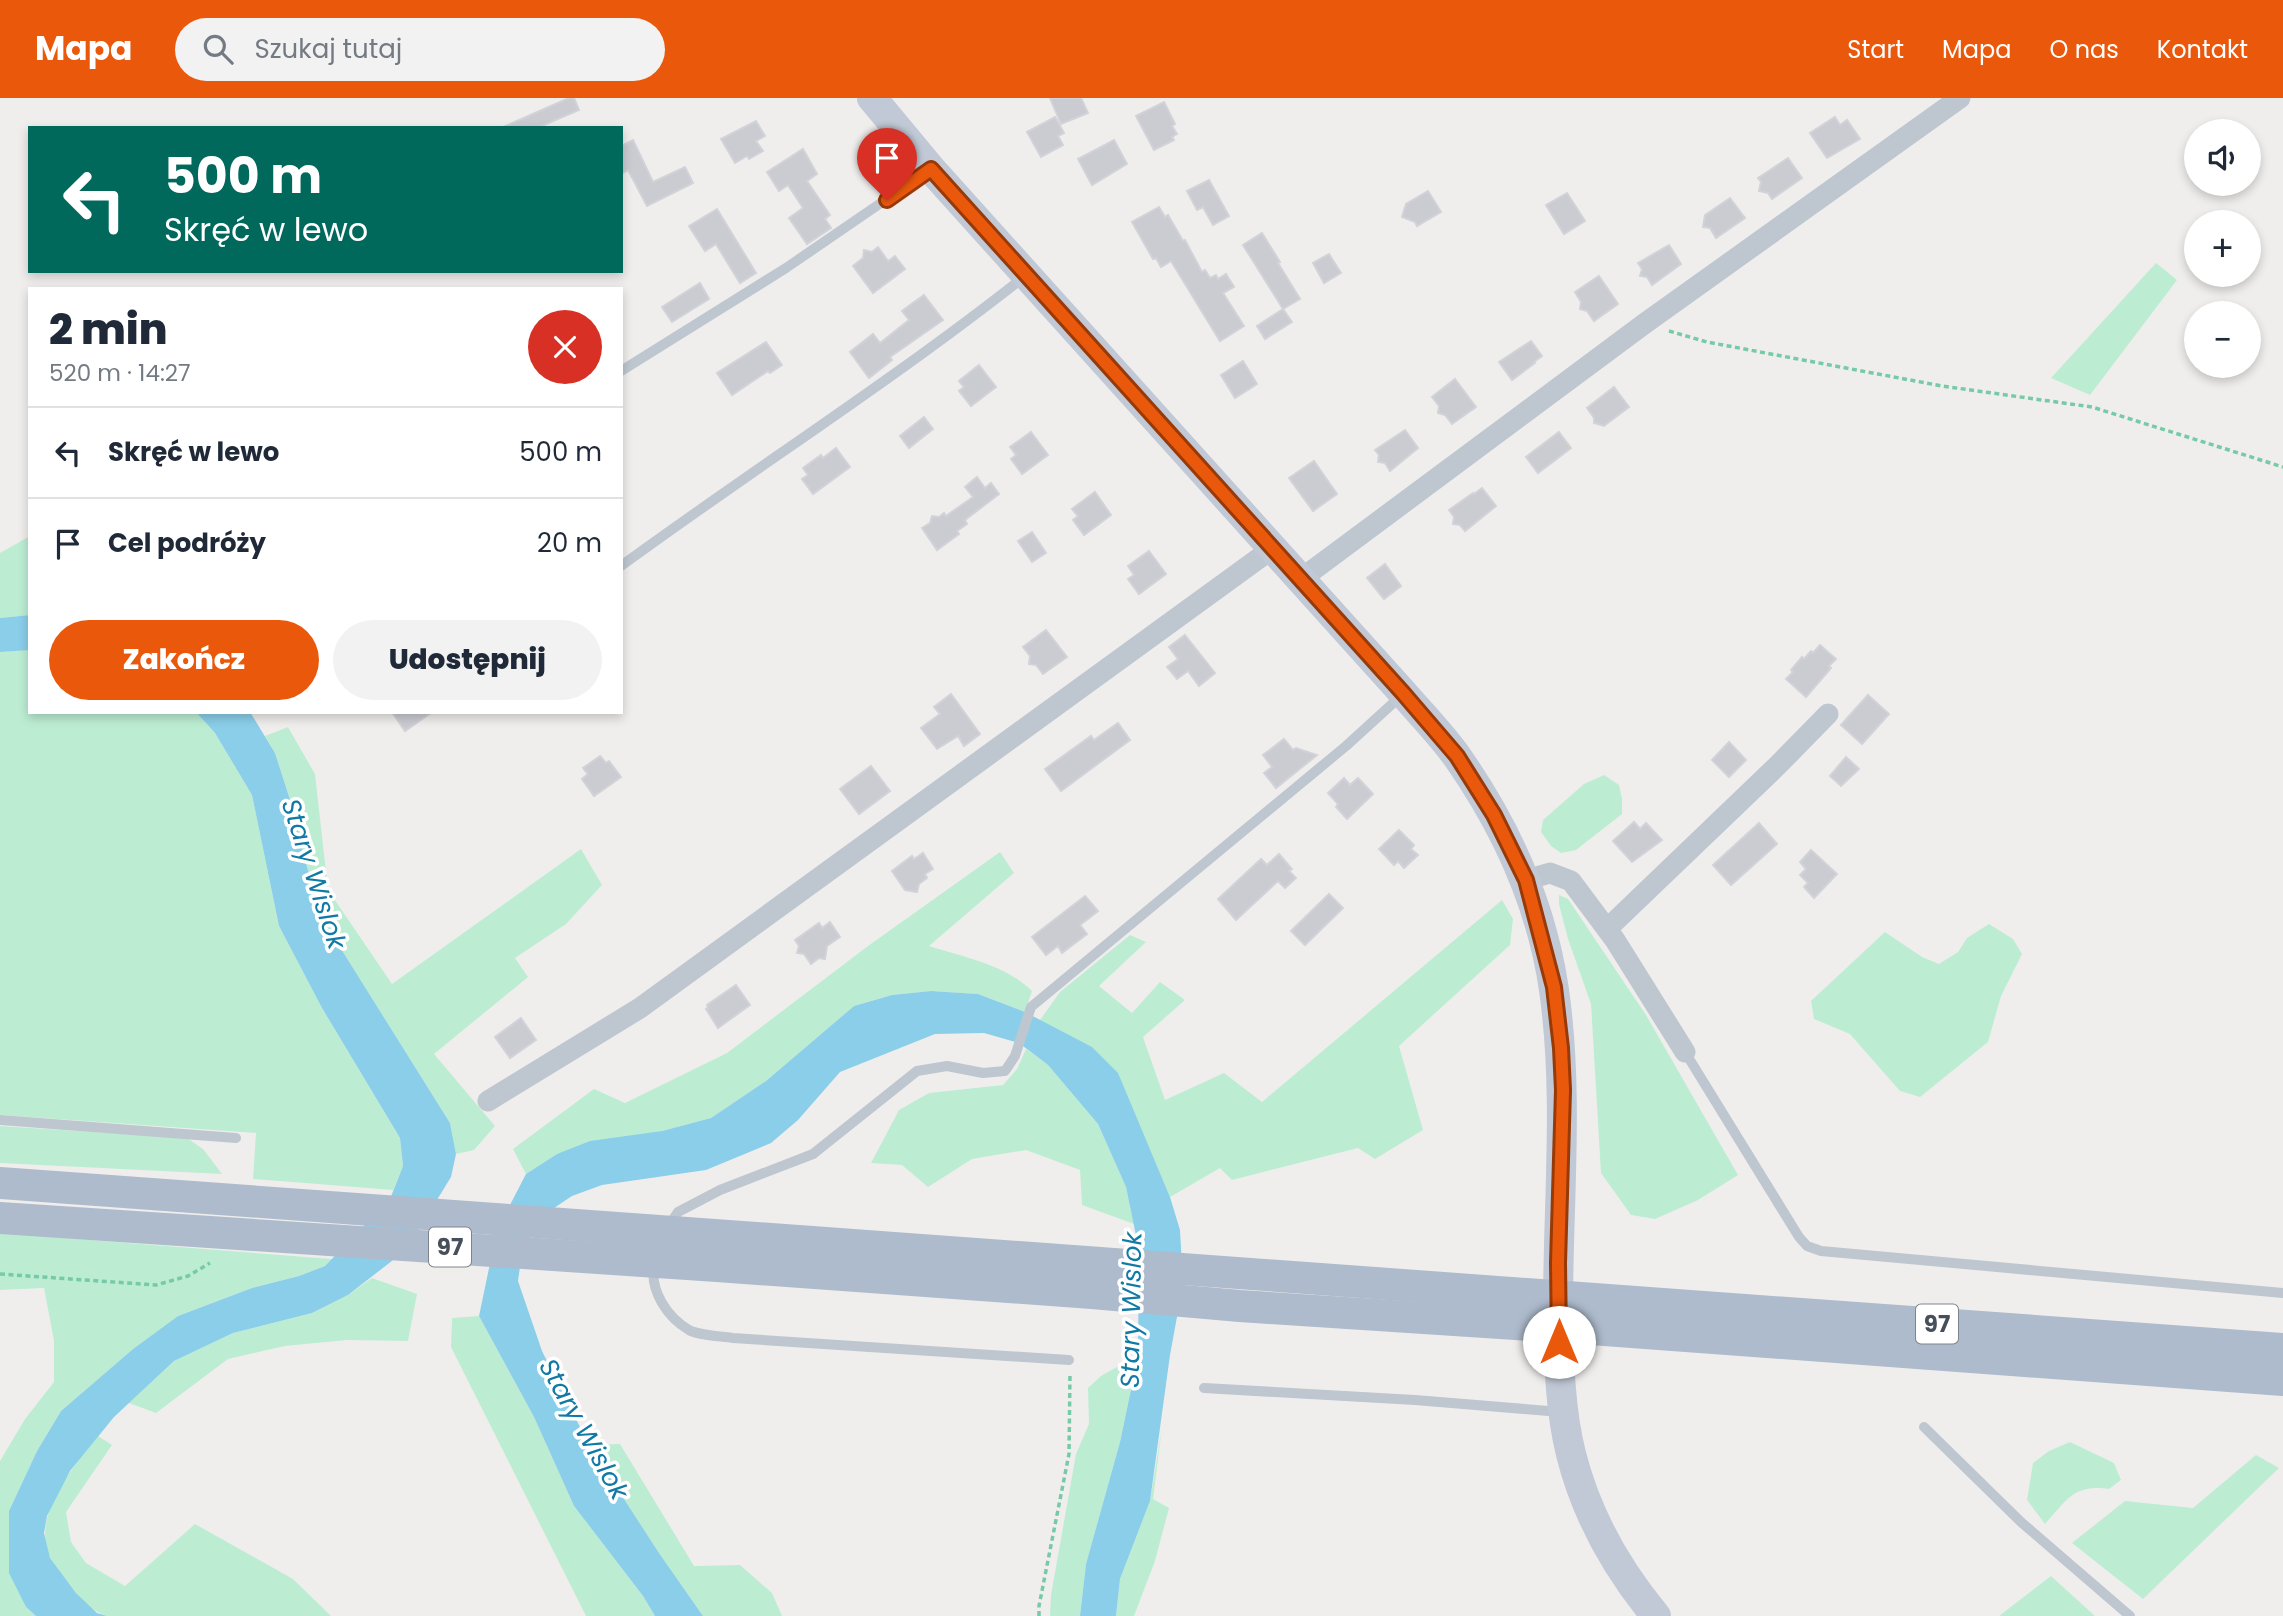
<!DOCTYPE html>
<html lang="pl">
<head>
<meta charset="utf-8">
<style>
	:root { --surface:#fff; --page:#f2f2f3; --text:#1f2937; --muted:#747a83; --line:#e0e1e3; --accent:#ea580c }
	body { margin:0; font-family:Poppins,sans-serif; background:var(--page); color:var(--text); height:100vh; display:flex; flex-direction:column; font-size:26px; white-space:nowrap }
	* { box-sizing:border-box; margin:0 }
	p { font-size:23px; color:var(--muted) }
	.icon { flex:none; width:38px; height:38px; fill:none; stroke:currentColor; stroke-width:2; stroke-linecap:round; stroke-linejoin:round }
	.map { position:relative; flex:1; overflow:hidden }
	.details { position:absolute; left:28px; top:189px; width:595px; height:427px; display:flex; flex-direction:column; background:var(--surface); border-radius:0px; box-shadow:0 4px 10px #0003 }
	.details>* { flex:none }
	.hud { position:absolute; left:28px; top:28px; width:595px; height:147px; border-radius:0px; box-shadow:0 4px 10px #0003; background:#00695c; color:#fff; overflow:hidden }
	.fabs { position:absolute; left:2184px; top:21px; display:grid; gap:14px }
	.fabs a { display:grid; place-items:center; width:77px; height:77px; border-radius:50%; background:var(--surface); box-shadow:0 4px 10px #0003; font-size:35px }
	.pin { position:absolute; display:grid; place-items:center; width:60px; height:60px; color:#fff; margin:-72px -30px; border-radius:50% 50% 50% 0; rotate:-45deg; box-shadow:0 0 7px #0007 }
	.pin .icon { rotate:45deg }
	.me { position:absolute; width:77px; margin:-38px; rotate:0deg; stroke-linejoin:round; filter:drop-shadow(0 0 5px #0008) }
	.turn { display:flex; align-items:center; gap:24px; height:147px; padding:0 21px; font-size:32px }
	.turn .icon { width:91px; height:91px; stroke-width:2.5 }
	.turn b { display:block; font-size:49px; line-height:60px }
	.round { display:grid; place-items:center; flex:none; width:74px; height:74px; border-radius:37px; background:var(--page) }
	.summary { display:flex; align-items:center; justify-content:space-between; height:119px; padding:0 21px }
	h1 { font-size:42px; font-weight:800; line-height:52px }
	.cta { display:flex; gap:14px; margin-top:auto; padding:14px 21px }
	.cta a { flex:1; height:80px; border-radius:42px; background:var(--accent); color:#fff; font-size:28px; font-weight:800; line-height:80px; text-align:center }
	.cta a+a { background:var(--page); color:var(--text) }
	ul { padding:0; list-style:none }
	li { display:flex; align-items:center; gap:21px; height:91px; padding:0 21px; border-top:2px solid var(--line) }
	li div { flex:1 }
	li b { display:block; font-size:26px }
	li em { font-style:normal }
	header { display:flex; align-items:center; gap:42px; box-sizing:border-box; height:98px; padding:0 35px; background:var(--accent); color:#fff }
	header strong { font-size:33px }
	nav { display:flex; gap:38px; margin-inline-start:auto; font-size:24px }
	.search { width:490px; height:63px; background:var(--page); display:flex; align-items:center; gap:18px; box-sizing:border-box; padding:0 24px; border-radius:38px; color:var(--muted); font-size:26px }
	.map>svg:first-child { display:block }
	.green { fill:#bcedd3 }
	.water { fill:#8bcee9 }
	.building { fill:#caccd2; stroke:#d2d3d9; stroke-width:2 }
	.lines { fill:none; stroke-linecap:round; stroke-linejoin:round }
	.path { stroke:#76caa7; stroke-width:3.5; stroke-dasharray:5 3.5; stroke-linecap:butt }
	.lane { stroke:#bec7cf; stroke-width:10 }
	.street { stroke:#bec7cf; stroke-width:21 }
	.secondary { stroke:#c1c9d6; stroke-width:30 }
	.primary { stroke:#aebbcc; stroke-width:32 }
	.route-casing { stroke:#983908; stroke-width:18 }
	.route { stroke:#ea580c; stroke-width:12 }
	.labels { text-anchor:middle; stroke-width:7; stroke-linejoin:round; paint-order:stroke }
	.shield { fill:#fff; stroke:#7e848c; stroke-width:2 }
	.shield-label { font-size:23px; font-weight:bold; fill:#464f5a }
	.water-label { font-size:26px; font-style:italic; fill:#1079a4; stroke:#fff }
</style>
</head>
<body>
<header>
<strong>Mapa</strong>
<div class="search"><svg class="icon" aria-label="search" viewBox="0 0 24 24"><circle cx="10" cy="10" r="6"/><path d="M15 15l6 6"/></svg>Szukaj tutaj</div>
<nav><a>Start</a><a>Mapa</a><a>O nas</a><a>Kontakt</a></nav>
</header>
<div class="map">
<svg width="2283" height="1518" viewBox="0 0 2283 1518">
	<rect width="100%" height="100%" fill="#f0eeed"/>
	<g class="green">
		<polygon points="2156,165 2177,182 2090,297 2051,280"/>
		<polygon points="30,438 30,517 0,520 0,455"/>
		<polygon points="18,552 30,552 30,614 196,614 215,635 252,697 279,828 322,910 400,1040 403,1068 393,1092 253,1081 256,1035 0,1017 0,554"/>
		<polygon points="288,629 315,676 328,792 392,886 581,751 602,787 566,826 515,860 528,879 434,956 495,1028 474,1052 456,1056 450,1025 323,822 304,759 293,711 275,655 265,638"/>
		<polygon points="1604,677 1619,687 1622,701 1622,716 1576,752 1561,755 1551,748 1541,734 1543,722 1584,686"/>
		<path d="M1000,754L1014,775L929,848C964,859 1006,867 1032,893L1025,914L978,896L931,893L892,897L854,908L766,983L711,1020L662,1033L557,1056L526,1076L513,1051L594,991L625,1005L727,955L868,848Z"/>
		<polygon points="1559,797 1568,801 1646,917 1738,1077 1698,1102 1655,1121 1631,1117 1601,1075 1591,906 1568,841 1559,806"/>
		<polygon points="1502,802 1513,821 1510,847 1399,948 1423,1032 1375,1061 1358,1050 1232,1082 1220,1070 1170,1099 1117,975 1040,922 1060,894 1130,837 1146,844 1099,888 1132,915 1160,884 1185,902 1143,939 1165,1002 1224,975 1262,1004"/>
		<polygon points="1989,826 2013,841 2022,856 2001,898 1988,944 1920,999 1900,993 1850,936 1814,921 1811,903 1885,834 1922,859 1939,866 1958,854 1967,840"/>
		<polygon points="1026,951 1048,967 1098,1026 1126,1089 1134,1126 1082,1107 1080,1072 1026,1052 972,1061 928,1089 902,1067 871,1065 899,1012 929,995 1003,987 1017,971"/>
		<polygon points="0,1028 187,1040 203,1051 222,1076 0,1065"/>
		<polygon points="0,1135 332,1161 325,1168 299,1178 252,1190 178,1218 133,1251 61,1313 37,1353 9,1413 26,1509 36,1518 0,1518 0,1363 25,1321 54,1284 54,1243 44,1190 0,1192"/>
		<polygon points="372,1180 417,1196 408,1243 347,1242 285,1248 228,1261 156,1315 129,1305 174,1263 233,1235 312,1215 348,1197"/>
		<polygon points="479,1218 534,1319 574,1408 643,1498 655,1518 586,1518 451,1249 452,1220"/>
		<polygon points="1138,1257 1120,1344 1086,1466 1080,1518 1050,1518 1051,1497 1076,1356 1089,1326 1088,1290 1101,1278"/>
		<polygon points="1162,1329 1153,1401 1169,1410 1155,1463 1134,1518 1116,1518 1120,1481 1150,1403"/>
		<path d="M98,1338L112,1347L66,1414L71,1444L86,1465L125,1488L195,1426L293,1481L331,1518H107C90,1513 78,1498 67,1483C62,1476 55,1469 51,1462C29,1419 73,1369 98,1338Z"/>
		<path d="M2070,1344L2114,1365L2121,1382L2109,1391C2074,1386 2067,1402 2045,1426L2027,1402L2033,1365L2049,1353Z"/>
		<polygon points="620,1346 694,1468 740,1467 772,1495 782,1518 703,1518 659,1455 589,1347"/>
		<polygon points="2256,1357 2279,1370 2143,1501 2072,1445 2125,1403 2193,1410"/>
		<polygon points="2051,1478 2095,1518 1999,1518"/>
	</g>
	<g class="water">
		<polygon points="30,517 30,552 0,554 0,520"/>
		<polygon points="196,614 250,614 275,655 293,711 304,759 323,822 450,1025 456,1056 451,1079 418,1133 397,1159 348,1197 312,1215 233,1235 174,1263 114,1319 70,1373 47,1418 44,1435 50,1460 76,1495 97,1515 107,1518 36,1518 26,1509 9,1475 9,1413 37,1353 61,1313 133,1251 178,1218 252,1190 299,1178 325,1168 390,1101 403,1068 400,1040 322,910 279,828 252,697 215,635"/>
		<polygon points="931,893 978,896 1025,914 1092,949 1118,975 1170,1099 1180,1132 1183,1186 1170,1257 1150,1403 1120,1481 1116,1518 1080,1518 1086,1466 1120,1344 1138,1258 1139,1152 1126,1089 1098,1026 1048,967 1019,945 984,935 935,936 840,974 798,1022 771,1045 706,1072 602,1087 572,1098 554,1110 523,1147 518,1183 542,1253 589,1347 659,1455 703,1518 655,1518 643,1498 574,1408 534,1319 479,1218 497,1132 526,1076 557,1056 590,1043 662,1033 711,1020 766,983 854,908 892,897"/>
	</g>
	<g class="building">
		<polygon points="569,0 574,0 579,12 537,30 501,30"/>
		<polygon points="1050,0 1081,0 1088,15 1061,26"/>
		<polygon points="1164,4 1175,26 1172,28 1177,36 1172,39 1174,42 1154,52 1136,18"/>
		<polygon points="1055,19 1064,35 1058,38 1063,47 1041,59 1027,34"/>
		<polygon points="1835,19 1840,27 1847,22 1860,41 1827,60 1810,35"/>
		<polygon points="756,23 765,38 756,43 763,53 749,61 747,58 735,65 721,41"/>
		<polygon points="633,42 653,84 685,69 693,85 647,108 628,72 621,76 621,48"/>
		<polygon points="1114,42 1127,66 1092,87 1078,61"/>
		<polygon points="803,51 817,76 807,83 830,117 825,121 831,130 807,146 789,120 803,110 788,87 779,93 767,74"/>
		<polygon points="1788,60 1802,80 1772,101 1768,95 1759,93 1761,84 1758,80"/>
		<polygon points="1209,82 1229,118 1213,127 1203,109 1197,112 1187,93"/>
		<polygon points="1428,93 1441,114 1417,128 1415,124 1402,119 1406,106"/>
		<polygon points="1567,95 1585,123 1564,136 1546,107"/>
		<polygon points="1730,100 1745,120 1716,140 1710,130 1703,129 1705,117"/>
		<polygon points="1159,109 1165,119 1168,117 1183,143 1185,142 1202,174 1205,172 1210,180 1216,177 1218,181 1226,176 1234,189 1223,195 1244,228 1220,243 1171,163 1161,169 1156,160 1153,161 1132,124"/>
		<polygon points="717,111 756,175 740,185 716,146 705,153 689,128"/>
		<polygon points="1262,135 1280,164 1278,165 1300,201 1283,211 1243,147"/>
		<polygon points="1669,147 1681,166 1652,187 1647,179 1640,178 1642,171 1638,165"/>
		<polygon points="878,149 888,163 895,158 905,171 873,195 853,168 863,160 864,152 872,154"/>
		<polygon points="1329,156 1341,175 1324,185 1313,165"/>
		<polygon points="1599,178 1618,206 1594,223 1587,213 1580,211 1581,204 1575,194"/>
		<polygon points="700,185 709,201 672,224 662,209"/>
		<polygon points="924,197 943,222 890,259 892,262 869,280 850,254 873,236 880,245 909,222 902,213"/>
		<polygon points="1283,211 1292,224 1265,241 1257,228"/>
		<polygon points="1531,243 1542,258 1534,264 1535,265 1512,282 1499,264"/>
		<polygon points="766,244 782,267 770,275 768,273 732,297 717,275"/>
		<polygon points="1243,263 1257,286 1235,300 1221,277"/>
		<polygon points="979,267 996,289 971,308 959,293 964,289 959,283"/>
		<polygon points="1455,281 1476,309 1452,326 1445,317 1438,315 1439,308 1432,299"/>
		<polygon points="1614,289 1629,309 1604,328 1594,325 1594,320 1587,310"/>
		<polygon points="924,319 933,331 909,350 900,338"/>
		<polygon points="1405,332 1418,350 1390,373 1385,365 1378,364 1379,357 1375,352"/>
		<polygon points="1031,334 1048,357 1022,376 1011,361 1016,357 1010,349"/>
		<polygon points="1559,334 1571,350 1538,375 1526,359"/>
		<polygon points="836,350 850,369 813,396 802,381 808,377 803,370 821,357 823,360"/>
		<polygon points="1314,363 1337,396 1313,413 1289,380"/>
		<polygon points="977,379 985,390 991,385 999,396 965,422 967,426 957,433 959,436 937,452 922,430 930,425 932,418 939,419 944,415 946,418 973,399 965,389"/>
		<polygon points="1482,390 1496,408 1465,433 1460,427 1453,426 1454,419 1449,412 1473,395 1474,396"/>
		<polygon points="1095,394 1111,417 1084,437 1073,422 1078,418 1072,411"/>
		<polygon points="1032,434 1046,455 1032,464 1018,443"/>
		<polygon points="1149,453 1166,476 1139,496 1128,481 1134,477 1128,468"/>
		<polygon points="1385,466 1401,488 1384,501 1367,480"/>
		<polygon points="1046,532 1067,559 1043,576 1036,567 1029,566 1030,558 1023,549"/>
		<polygon points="1185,537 1215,575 1199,588 1188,573 1177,581 1167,569 1178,561 1169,549"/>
		<polygon points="1820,547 1836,561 1829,568 1831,570 1806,599 1786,581 1793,574 1791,572 1802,559 1804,561 1811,553 1813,555"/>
		<polygon points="951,596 980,636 964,648 958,638 937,651 921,630 940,616 934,609"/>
		<polygon points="1868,597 1889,616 1862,646 1841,627"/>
		<polygon points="392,614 432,614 405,633"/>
		<polygon points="1118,625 1130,642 1061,693 1045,671 1091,638 1094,642"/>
		<polygon points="1284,641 1293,652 1296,650 1317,657 1276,690 1264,675 1272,669 1263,657"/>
		<polygon points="1729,644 1746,662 1729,679 1712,662"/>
		<polygon points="600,658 606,665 609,663 621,679 594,698 582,681 588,676 583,670"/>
		<polygon points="1846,659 1859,671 1841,688 1830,678"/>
		<polygon points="871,668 890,693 859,716 840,691"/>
		<polygon points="1344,680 1350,687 1358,680 1373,696 1347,721 1336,709 1338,706 1328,695"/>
		<polygon points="1634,724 1640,731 1646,725 1662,742 1632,764 1613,743"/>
		<polygon points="1759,725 1777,746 1731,787 1713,767"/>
		<polygon points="1399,732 1414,747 1411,751 1418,757 1404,770 1398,763 1394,767 1379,751"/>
		<polygon points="1811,752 1837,776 1814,800 1804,789 1808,785 1800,777 1806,771 1800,764"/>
		<polygon points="923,755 933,771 925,776 927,780 919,786 917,794 905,792 892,773 912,758 914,761"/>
		<polygon points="1279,756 1292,771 1289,773 1296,780 1285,790 1278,783 1236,822 1218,801 1261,761 1267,767"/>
		<polygon points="1329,796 1343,810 1305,847 1291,833"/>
		<polygon points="1085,798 1098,813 1080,827 1087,836 1062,855 1058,848 1046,857 1032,839"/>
		<polygon points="830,824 840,839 827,848 825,861 819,860 811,866 804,856 797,855 799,848 795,842 819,825 822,830"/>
		<polygon points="736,887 750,907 718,930 706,911 708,910 707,907"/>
		<polygon points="521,920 536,942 510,960 495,939"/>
	</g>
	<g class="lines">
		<g class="path">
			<polyline points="1669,233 1707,244 1942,288 2092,309 2283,369"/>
			<polyline points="0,1176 156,1187 188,1178 210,1165"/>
			<polyline points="1039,1518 1039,1508 1069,1356 1070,1275"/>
		</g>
		<g class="lane">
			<polyline points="621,273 786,170 929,72"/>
			<path d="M621,468C755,370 895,281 1025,178"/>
			<polyline points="1685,954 1799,1139 1807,1148 1821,1153 2283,1195"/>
			<polyline points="0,1022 236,1040"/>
			<polyline points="667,1130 678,1114 720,1092 813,1056 917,973 947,968 983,975 1005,973 1015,958 1031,909 1346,648 1402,597"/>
			<path d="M654,1168C650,1193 667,1219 689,1232C700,1238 721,1238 733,1240L1069,1262"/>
			<polyline points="1204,1290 1415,1302 1561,1314"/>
			<polyline points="1924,1329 2021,1424 2130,1518"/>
		</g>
		<g class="street">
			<polyline points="1301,481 1644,226 1960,0"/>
			<polyline points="1526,782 1550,775 1571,783 1615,842 1685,954"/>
			<polyline points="1607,831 1777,668 1828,616"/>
			<polyline points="488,1003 640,910 1273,450"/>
		</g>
		<path class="secondary" d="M872,0L931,71L1403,595C1421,616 1442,637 1458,660C1506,729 1542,808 1554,892C1569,997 1558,1103 1558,1209C1559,1258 1559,1308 1571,1356C1586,1416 1617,1471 1656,1518"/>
		<g class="primary">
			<polyline points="0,1085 2283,1251"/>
			<polyline points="0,1120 717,1168 1092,1195 1240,1208 1591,1231 2283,1282"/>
		</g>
	</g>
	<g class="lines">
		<defs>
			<polyline id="route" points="887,102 931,71 1403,595 1457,658 1494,717 1526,782 1554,889 1561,950 1563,992 1558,1165 1559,1244"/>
		</defs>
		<use href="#route" class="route-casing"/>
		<use href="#route" class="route"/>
	</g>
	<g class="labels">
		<g class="shield">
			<rect x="429" y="1129.5" width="42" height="39" rx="5"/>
			<rect x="1916" y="1206.5" width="42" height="39" rx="5"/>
		</g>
		<g class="shield-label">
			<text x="450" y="1157">97</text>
			<text x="1937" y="1234">97</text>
		</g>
		<g class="water-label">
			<text transform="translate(314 776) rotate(72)" y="9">Stary Wislok</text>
			<text transform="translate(1131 1212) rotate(-89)" y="9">Stary Wislok</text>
			<text transform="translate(584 1331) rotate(61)" y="9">Stary Wislok</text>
		</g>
	</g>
</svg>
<div class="fabs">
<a><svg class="icon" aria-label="sound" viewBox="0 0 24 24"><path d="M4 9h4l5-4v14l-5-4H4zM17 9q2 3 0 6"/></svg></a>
<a>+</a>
<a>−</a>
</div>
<div class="pin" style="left:887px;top:102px;background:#d93025"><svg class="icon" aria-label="arrive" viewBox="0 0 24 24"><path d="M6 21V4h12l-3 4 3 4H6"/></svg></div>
<svg class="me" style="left:1559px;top:1244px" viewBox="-20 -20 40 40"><circle r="19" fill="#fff"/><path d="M0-13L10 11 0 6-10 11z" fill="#ea580c"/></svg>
<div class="hud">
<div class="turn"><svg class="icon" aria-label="left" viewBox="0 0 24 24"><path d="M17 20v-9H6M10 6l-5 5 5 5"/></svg><div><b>500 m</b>Skręć w lewo</div></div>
</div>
<section class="details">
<div class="summary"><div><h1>2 min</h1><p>520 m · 14:27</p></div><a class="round" style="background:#d93025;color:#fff"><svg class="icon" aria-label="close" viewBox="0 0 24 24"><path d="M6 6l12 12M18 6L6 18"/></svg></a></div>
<ul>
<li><svg class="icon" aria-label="left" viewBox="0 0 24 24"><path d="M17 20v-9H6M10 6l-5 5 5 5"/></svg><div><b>Skręć w lewo</b></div><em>500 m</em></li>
<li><svg class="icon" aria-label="arrive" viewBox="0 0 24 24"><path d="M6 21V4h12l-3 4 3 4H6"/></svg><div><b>Cel podróży</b></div><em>20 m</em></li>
</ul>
<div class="cta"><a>Zakończ</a><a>Udostępnij</a></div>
</section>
</div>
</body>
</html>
